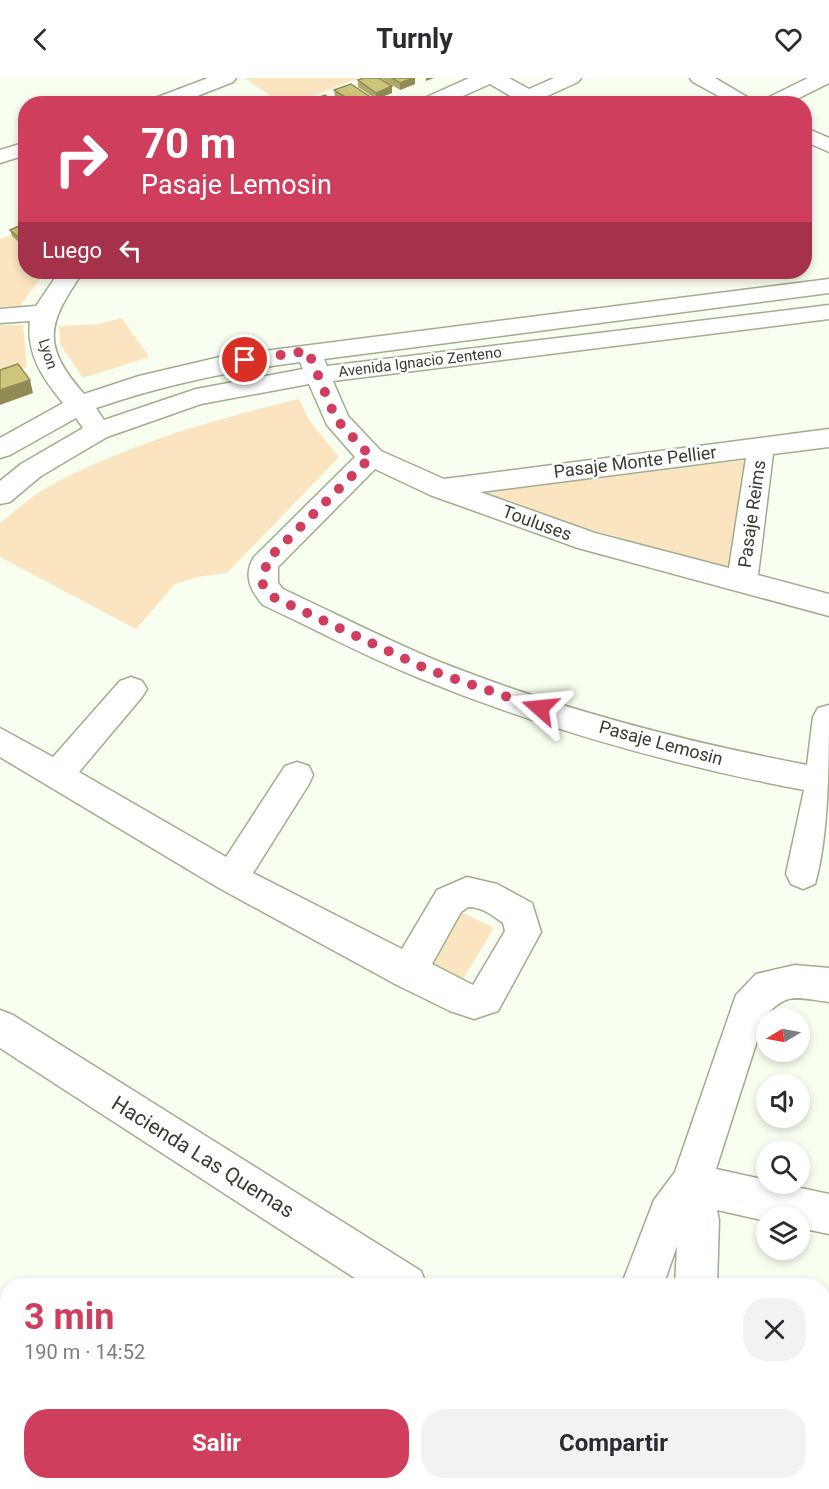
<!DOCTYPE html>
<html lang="es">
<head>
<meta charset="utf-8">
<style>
	:root { --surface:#fff; --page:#f2f2f3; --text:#2b2b33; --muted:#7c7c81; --accent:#cf3f5d }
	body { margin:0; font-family:Roboto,sans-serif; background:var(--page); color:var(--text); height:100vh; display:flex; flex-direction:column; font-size:22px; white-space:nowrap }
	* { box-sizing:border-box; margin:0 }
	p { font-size:20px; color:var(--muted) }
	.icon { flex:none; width:33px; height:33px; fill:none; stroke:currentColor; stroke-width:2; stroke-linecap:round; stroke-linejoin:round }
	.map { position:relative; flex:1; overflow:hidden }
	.sheet { position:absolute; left:0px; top:1200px; width:830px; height:212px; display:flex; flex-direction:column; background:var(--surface); border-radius:24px 24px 0 0; box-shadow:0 3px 9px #0003 }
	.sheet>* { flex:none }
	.banner { position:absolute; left:18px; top:18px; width:794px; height:183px; border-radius:24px; box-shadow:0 3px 9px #0003; background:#cf3f5d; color:#fff; overflow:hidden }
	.needle { width:39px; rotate:260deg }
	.fabs { position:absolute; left:756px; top:930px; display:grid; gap:12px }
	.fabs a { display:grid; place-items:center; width:54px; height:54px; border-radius:50%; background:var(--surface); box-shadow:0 3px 9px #0003; font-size:30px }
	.pin { position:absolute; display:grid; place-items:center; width:51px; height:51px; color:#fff; margin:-26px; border:3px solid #fff; border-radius:50%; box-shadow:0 2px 6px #0007 }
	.me { position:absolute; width:66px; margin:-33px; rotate:288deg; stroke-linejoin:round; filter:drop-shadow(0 0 4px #0008) }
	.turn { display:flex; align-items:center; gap:21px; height:126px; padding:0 24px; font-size:27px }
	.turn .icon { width:78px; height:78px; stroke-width:2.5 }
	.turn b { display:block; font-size:42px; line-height:51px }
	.then { display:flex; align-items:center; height:57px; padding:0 24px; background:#0003; gap:12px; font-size:22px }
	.round { display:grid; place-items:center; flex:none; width:63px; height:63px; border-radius:24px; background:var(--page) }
	.summary { display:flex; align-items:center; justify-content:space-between; height:102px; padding:0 24px }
	h1 { font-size:36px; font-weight:700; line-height:45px; color:var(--accent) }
	.primary-button { display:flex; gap:12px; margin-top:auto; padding:12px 24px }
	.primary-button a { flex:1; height:69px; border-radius:24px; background:var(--accent); color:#fff; font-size:24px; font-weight:700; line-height:69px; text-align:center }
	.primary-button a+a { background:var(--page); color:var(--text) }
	header { display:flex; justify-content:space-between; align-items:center; height:78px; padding:0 24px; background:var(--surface); font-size:27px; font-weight:700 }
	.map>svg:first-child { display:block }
	.green { fill:#fae5c0 }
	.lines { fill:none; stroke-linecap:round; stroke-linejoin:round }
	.service-casing { stroke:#9ead8c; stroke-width:2 }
	.minor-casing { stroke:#9ead8c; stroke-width:3 }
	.service { fill:#fff; fill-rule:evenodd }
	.minor { fill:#fff; fill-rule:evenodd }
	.wall { fill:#b0aa69 }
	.shaded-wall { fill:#908b55 }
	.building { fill:#cdc67a; stroke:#908b55; stroke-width:1.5 }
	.route { stroke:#cf3f5d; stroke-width:10; stroke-dasharray:0 18 }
	.labels { text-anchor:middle; stroke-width:5; stroke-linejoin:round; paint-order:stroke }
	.far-street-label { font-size:15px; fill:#383e31; stroke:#fff }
	.street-label { font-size:18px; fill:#383e31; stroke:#fff }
	.near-street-label { font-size:21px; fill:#383e31; stroke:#fff }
</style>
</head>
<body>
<header><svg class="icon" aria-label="back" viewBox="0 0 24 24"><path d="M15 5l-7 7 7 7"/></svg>Turnly<svg class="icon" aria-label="heart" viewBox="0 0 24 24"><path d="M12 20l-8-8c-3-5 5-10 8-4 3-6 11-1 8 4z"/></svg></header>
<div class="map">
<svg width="829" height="1411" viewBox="0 0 829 1411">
	<rect width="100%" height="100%" fill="#f8fef0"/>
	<g class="green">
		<polygon points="244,0 359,0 292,26 281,25"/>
		<polygon points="12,157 25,168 26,194 45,194 20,228 0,229 0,161"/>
		<polygon points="122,240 149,279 83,300 60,266 59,248 99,246"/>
		<polygon points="0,247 23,247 27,289 0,300"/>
		<path d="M299,321L309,342L339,379L227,495L197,499L175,506L136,551L0,479V445C15,433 31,418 48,409C127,366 213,342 299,321Z"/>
		<polygon points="747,382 735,492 570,446 483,413"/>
		<polygon points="451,829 494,850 459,908 415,887"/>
	</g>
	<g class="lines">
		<defs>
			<g id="service">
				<polygon points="0,1280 8,1283 8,1310 0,1307"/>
				<polygon points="171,1404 207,1404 210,1411 174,1411"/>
			</g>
			<g id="minor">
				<polygon points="208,0 236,0 233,4 177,26 147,26 150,22"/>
				<polygon points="469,0 509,0 529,11 554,0 581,0 578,4 543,20 549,26 524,26 490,6 445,26 417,26 420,22"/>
				<polygon points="690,0 715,0 759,26 733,26 693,4"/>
				<polygon points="808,0 829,0 829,5 787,26 760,26 763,22"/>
				<polygon points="804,49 829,60 829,74 804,63"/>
				<polygon points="26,64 26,77 0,85 0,72"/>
				<path d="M59,194H83C48,245 40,266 84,316L139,298L224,278L829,201V215L324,281L327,288L829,227V241L333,303L348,338L381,373L444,401L829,351V369L773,376L758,497L829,516V538L578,470L430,417L375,391L278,489V505L283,511C336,536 387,562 440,584C559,631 682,663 807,687L813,639L818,630L829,627C829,680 829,758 815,806L803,811L791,806L786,796L804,712C672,687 543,651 419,600C366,579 315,551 263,527C250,512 243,497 254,479L355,379L327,347L309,306L201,326L107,359L41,398L10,424L0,426V403L21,386L83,350L76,340L10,377L0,380V360L63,325C43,301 26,276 30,243L0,245V231L36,228ZM300,284L303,291L196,311L104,342L96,330C167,306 226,294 300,284ZM746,380L729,490L595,455L480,414Z"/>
				<path d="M131,599L142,603L147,611L142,619L79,694L226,779L285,688L297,684L309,688L313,697L309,706L253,795L402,871L437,812L467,799L497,806L532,825L541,854L498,933L474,941L450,933L395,906L219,810L0,679V650L53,679L120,603ZM468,829C482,829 492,837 503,845L505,853L473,907L432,886L461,834Z"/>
				<path d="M795,887L829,890V924C796,920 789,913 765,938L716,1091L766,1102V1106H782L829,1116V1156L800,1150V1138H766V1143L717,1132L719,1142L717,1208H675L677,1168L663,1208H621L654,1122L675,1094L736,917L756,896Z"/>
				<polygon points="0,932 13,937 421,1193 427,1208 367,1208 0,970"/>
			</g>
		</defs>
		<use href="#service" class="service-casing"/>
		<use href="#minor" class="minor-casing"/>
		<use href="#service" class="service"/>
		<use href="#minor" class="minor"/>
	</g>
	<g class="wall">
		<polygon points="381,0 415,0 415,6 400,12"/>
		<polygon points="358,2 392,8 392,15 376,21 358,9"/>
		<polygon points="334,12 369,25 367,26 345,26 335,19"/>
		<polygon points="26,145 26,171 12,158 10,152"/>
	</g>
	<g class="shaded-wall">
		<polygon points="413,0 415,0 415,6 400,12 400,5"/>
		<polygon points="426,0 434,0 426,3"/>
		<polygon points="392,8 392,15 376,21 376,15"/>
		<polygon points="369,18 369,25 353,26 353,24"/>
		<polygon points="30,302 33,315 0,327 0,312"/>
	</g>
	<g class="building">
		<polygon points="364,0 379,0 392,8 376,15 358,2"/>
		<polygon points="392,0 413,0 400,5"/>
		<polygon points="351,6 369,18 353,24 334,12"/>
		<polygon points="325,17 338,26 312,26 309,23"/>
		<polygon points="26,145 26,166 10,152"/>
		<polygon points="18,286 30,302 0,312 0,292"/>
	</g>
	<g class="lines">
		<polyline class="route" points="245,282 308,273 336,341 371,379 269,480 262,500 263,507 273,519 429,592 540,630"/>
	</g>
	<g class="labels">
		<g class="far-street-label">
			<text transform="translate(48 276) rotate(72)" y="5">Lyon</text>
			<text transform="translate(420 284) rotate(-7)" y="5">Avenida Ignacio Zenteno</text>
		</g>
		<g class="street-label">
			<text transform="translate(635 384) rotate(-7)" y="6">Pasaje Monte Pellier</text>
			<text transform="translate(752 436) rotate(-82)" y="6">Pasaje Reims</text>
			<text transform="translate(537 445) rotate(20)" y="6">Touluses</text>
			<text transform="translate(661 665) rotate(15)" y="6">Pasaje Lemosin</text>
		</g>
		<g class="near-street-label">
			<text transform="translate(203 1079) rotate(32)" y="7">Hacienda Las Quemas</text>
		</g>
	</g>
</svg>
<div class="fabs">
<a><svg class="needle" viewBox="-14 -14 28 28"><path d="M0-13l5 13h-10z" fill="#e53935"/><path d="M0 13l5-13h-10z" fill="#7c7c81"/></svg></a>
<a><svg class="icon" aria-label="sound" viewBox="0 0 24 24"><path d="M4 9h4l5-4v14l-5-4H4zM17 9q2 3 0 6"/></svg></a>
<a><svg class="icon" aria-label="search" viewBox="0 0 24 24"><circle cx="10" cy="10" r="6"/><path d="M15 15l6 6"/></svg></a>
<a><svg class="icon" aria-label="layers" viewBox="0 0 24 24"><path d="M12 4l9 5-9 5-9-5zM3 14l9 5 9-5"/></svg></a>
</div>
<div class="pin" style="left:245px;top:282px;background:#d93025"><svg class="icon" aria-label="arrive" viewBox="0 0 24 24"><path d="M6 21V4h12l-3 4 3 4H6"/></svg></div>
<svg class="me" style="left:540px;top:630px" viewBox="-20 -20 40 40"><path d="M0-17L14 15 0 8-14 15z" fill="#cf3f5d" stroke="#fff" stroke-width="4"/></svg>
<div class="banner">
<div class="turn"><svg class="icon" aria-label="right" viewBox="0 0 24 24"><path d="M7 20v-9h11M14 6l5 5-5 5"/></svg><div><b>70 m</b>Pasaje Lemosin</div></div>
<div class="then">Luego<svg class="icon" aria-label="left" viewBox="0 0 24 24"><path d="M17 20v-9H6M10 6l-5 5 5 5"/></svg></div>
</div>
<section class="sheet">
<div class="summary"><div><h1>3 min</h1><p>190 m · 14:52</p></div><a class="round"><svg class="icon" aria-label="close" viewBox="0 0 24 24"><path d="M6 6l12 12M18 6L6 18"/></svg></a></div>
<div class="primary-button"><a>Salir</a><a>Compartir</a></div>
</section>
</div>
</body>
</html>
